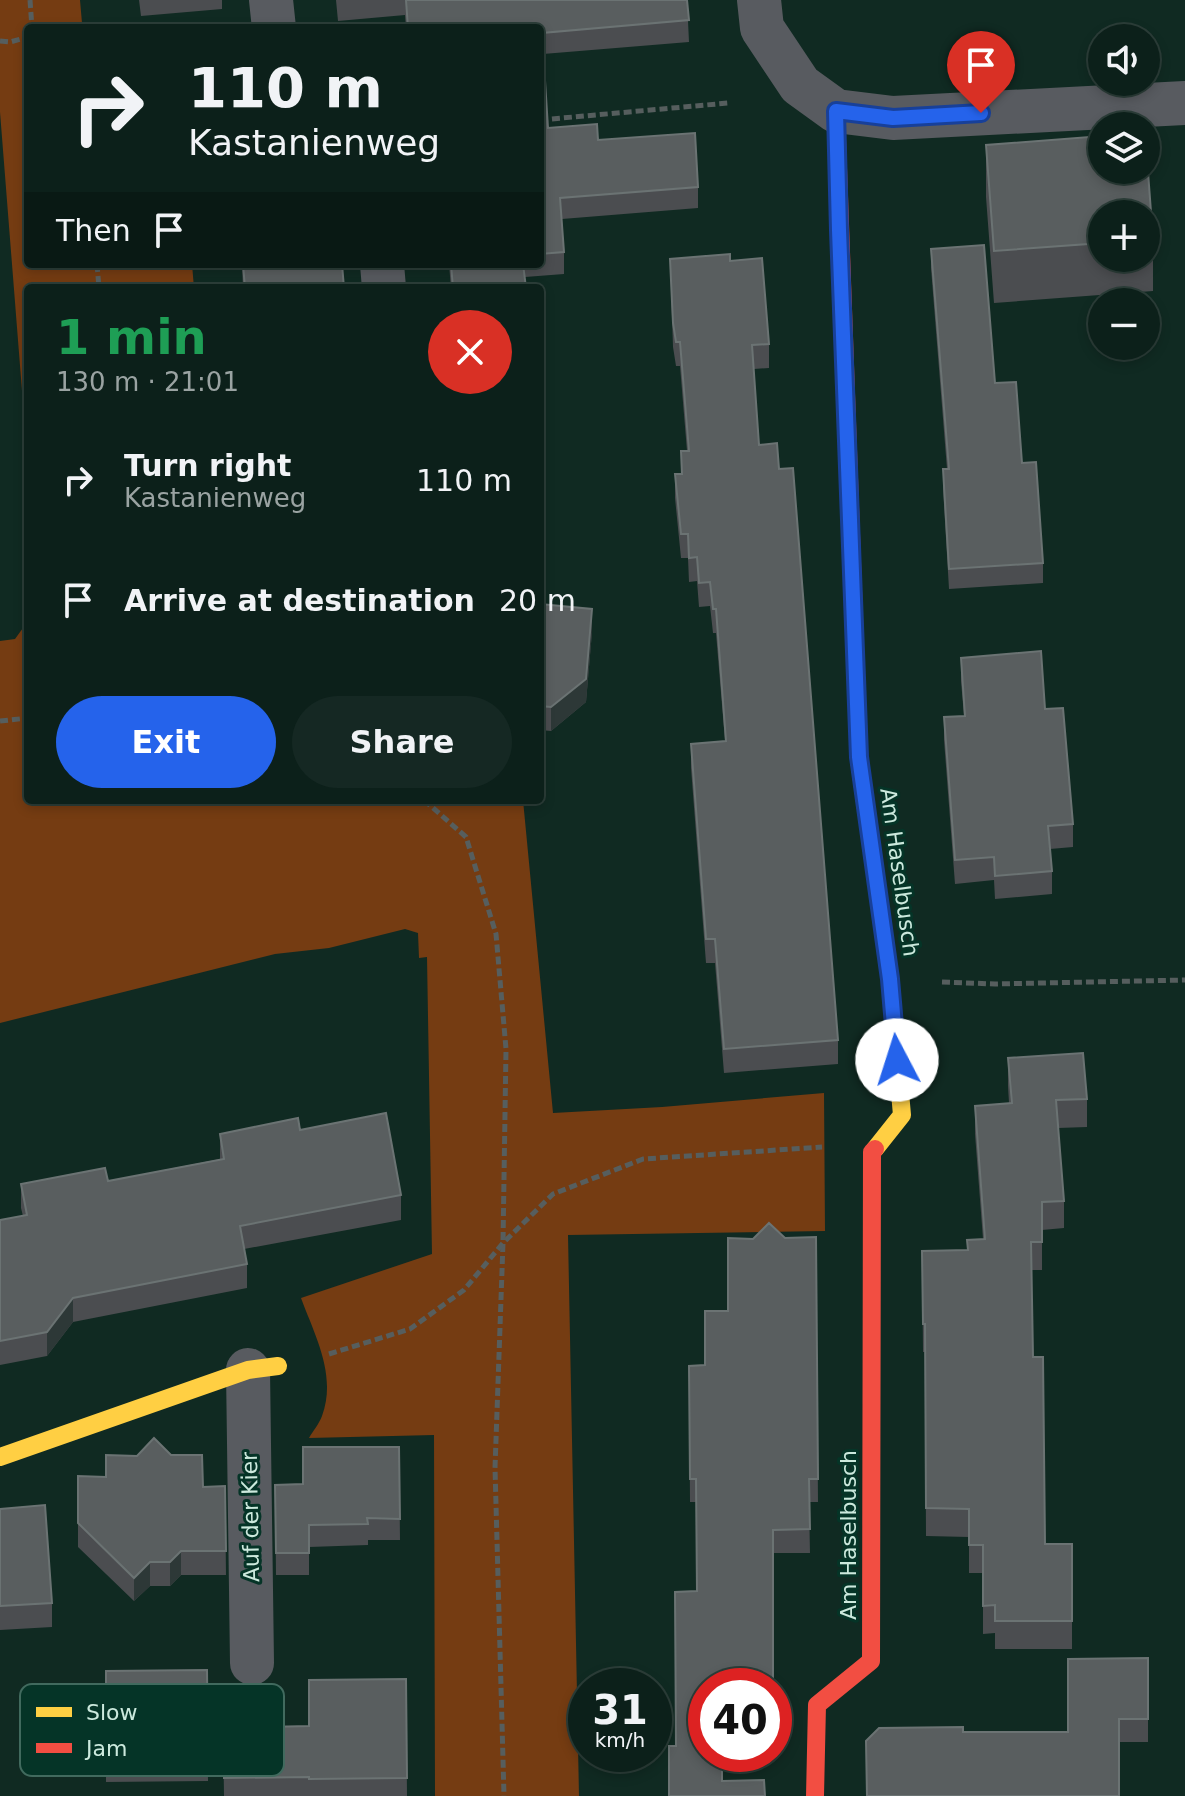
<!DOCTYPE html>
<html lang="en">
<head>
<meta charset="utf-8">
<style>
	:root { --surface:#0c201a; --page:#152823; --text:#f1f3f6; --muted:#9aa3a2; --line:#2c3e39; --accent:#2563eb }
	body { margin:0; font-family:"DejaVu Sans",sans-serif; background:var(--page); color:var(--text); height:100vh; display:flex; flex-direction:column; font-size:30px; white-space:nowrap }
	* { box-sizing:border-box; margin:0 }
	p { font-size:26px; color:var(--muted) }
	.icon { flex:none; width:44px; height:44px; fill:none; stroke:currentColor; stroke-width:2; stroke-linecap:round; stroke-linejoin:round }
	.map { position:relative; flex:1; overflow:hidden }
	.panel { position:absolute; left:24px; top:284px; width:520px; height:520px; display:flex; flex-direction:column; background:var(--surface); border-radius:8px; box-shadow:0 4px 12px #0003,0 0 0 2px var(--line) }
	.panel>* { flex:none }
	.hud { position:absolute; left:24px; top:24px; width:520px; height:244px; border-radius:8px; box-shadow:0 4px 12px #0003,0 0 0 2px var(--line); background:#0c201a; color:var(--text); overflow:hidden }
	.tools { position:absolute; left:1088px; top:24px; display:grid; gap:16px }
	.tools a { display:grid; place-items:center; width:72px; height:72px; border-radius:50%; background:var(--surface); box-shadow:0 4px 12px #0003,0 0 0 2px var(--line); font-size:40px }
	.speed { position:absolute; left:568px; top:1668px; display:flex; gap:16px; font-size:40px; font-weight:700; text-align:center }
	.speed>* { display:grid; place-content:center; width:104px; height:104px; border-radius:50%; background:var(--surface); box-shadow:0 4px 12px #0003,0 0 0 2px var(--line); line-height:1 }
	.speed small { font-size:20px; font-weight:400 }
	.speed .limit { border:12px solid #d22; background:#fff; color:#111 }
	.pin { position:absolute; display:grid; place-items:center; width:68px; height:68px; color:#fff; margin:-82px -34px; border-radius:50% 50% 50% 0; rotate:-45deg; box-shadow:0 0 8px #0007 }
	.pin .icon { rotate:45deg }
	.me { position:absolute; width:88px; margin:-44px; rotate:355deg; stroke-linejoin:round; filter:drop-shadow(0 0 6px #0008) }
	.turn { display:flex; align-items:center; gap:28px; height:168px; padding:0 32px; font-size:36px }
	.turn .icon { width:104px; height:104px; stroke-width:2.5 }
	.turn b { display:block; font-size:56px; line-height:68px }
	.then { display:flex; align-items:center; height:76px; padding:0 32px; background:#0003; gap:16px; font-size:30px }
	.round { display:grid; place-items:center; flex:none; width:84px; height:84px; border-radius:42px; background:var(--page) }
	.overview { display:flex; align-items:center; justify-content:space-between; height:136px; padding:0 32px }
	h1 { font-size:48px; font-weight:700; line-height:60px; color:#1e9e55 }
	.button { display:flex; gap:16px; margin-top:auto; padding:16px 32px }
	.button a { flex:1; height:92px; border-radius:48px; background:var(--accent); color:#fff; font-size:32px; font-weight:700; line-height:92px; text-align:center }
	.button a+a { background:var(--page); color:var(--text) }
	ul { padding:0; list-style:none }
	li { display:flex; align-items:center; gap:24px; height:120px; padding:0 32px }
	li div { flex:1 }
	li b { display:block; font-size:30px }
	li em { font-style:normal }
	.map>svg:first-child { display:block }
	.green { fill:#753c12 }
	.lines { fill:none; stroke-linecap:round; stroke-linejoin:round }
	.path { stroke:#565e5e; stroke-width:5; stroke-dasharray:8 4; stroke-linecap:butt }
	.street { stroke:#585b60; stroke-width:44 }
	.slow { stroke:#ffcf43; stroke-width:18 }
	.jam { stroke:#f24e42; stroke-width:18 }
	.wall { fill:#4b4d50; fill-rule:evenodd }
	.shaded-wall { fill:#2d3837 }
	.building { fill:#595e5f; stroke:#6b7373; stroke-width:2 }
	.route-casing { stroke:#184099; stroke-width:20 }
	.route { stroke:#2563eb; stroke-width:14 }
	.labels { text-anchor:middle; stroke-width:6; stroke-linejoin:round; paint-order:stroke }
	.street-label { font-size:22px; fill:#cce9dd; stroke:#053427 }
	.key { fill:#053427; stroke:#416a5e; stroke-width:2 }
	.key-label { font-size:22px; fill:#cce9dd }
</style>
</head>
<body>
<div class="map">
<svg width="1185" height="1796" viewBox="0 0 1185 1796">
	<rect width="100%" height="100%" fill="#102a22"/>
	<g class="green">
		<polygon points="0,0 80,0 82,23 95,28 28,28 28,264 192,264 194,288 28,288 28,467 0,112"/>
		<path d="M28,621V800H523L553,1113L662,1107L824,1093L825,1231L568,1235L579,1796H435L434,1435L309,1438C313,1431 319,1424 322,1416C337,1375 315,1336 301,1298L432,1254L427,957L419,958L418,933L405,929L329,948L275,954L0,1023V641L15,639Z"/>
	</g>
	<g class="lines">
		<g class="path">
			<polyline points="30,0 32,28"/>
			<polyline points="0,41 10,42 28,37"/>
			<polyline points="540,120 728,103"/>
			<polyline points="97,264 99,288"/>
			<polyline points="0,721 28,718"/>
			<polyline points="424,800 466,837 496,934 506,1049 503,1243 495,1468 504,1796"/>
			<polyline points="942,982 995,984 1185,980"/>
			<polyline points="329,1354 410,1329 464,1290 503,1243 553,1194 643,1159 822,1147"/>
		</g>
		<g class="street">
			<polyline points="271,0 274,28"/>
			<polyline points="759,0 762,28 800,85 836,111 893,118 1185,103"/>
			<polyline points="382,264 384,288"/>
			<polyline points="248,1370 252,1663"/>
		</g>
		<g class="slow">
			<polyline points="859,759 890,979 902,1115 875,1149"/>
			<polyline points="0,1457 248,1370 278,1366"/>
		</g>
		<g class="jam">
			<polyline points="836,111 859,759"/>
			<polyline points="815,1796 817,1705 871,1661 872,1152 875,1149"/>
		</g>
	</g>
	<g class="wall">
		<polygon points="139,0 222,0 222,9 141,16"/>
		<polygon points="336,0 687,0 689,42 543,54 548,128 598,140 698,187 698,208 562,219 564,252 564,274 525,277 526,288 451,288 449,264 540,264 540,28 406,28 405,15 338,21"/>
		<path d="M1102,136V170H1146V145L1153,239V291L994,303L986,197V145ZM1102,214H1146V258H1102Z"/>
		<polygon points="931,249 995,383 1022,463 1043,563 1043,583 949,589 943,488 943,469 947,469 931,268"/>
		<polygon points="670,259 730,261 769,344 769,368 754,369 759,445 838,1040 838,1064 724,1073 715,963 706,963 691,768 691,744 725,741 716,633 713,633 710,606 699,607 697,581 689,582 688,558 681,558 675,498 675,474 681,474 681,451 687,451 680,366 676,366 673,347"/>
		<polygon points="242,264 342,264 344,288 243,288"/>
		<polygon points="540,604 592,632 586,702 551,731 540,730"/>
		<polygon points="961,658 1045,709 1073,824 1073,847 1050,849 1052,871 1052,894 995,899 994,880 955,884 944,740 944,717 964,716 961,681"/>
		<polygon points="1008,1058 1087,1099 1087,1127 1058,1128 1064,1201 1064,1228 1042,1230 1042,1270 1031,1270 1033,1357 1045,1544 1072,1544 1072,1649 995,1649 995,1633 983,1634 983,1573 969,1573 969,1537 926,1536 925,1352 923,1352 922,1251 967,1250 983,1239 975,1134 975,1106 1009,1103 1008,1086"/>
		<polygon points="300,1130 401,1195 401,1220 244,1249 247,1264 247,1288 73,1322 47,1356 0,1365 0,1220 23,1216 21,1208 21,1184 108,1181 220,1159 220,1134"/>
		<polygon points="816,1237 818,1502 809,1502 810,1553 773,1553 706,1686 669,1796 696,1591 696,1502 690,1502 689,1366 705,1365 728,1311 753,1239"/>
		<polygon points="399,1447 400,1540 368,1540 368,1545 309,1547 309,1575 276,1575 275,1485 303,1484"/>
		<polygon points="78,1476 203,1487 225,1486 226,1575 181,1575 170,1586 150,1586 134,1601 78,1547"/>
		<polygon points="0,1509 52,1603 52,1627 0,1630"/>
		<polygon points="1148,1658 1148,1742 1119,1742 963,1732 1068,1732"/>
		<polygon points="207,1670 208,1781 106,1782 106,1671"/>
		<polygon points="406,1679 407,1796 224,1796 223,1728 309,1726"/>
	</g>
	<g class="shaded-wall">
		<polygon points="592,609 592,632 586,702 551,731 551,707"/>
		<polygon points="73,1298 73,1322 47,1356 47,1332"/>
		<polygon points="181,1551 181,1575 170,1586 170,1562"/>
		<polygon points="150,1562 150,1586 134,1601 134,1578"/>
	</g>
	<g class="building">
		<polygon points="406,0 687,0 689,20 542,33 548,128 597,124 598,140 695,133 698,187 560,198 564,252 540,254 540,28 408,28"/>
		<polygon points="1102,136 1102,170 1146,170 1146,145 1153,239 1146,240 1146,214 1102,214 1102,243 994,251 986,145"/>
		<polygon points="984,245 995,383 1016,382 1022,463 1036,462 1043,563 949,569 943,469 949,469 931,249"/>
		<polygon points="730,254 730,261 762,258 769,344 752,345 759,445 777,443 779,469 793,468 838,1040 724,1049 715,939 706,939 691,744 726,741 716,609 713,609 710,582 699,583 697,557 689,558 688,534 681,534 675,474 682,474 681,451 689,451 680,342 676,342 673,323 670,259"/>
		<polygon points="243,264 342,264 344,288 245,288"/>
		<polygon points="451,264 523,264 526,288 453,288"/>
		<polygon points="540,604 592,609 586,679 551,707 540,706"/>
		<polygon points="1041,651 1045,709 1063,708 1073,824 1048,826 1052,871 995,876 994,857 955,860 944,717 965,716 961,658"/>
		<polygon points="1083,1053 1087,1099 1056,1100 1064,1201 1042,1202 1042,1242 1031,1242 1033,1357 1043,1357 1045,1544 1072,1544 1072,1621 995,1621 995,1605 983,1606 983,1545 969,1545 969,1509 926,1508 925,1324 923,1324 922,1251 968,1250 967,1240 985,1239 975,1106 1012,1103 1008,1058"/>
		<polygon points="386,1113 401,1195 240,1226 247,1264 73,1298 47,1332 0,1341 0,1220 27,1215 21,1184 105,1168 108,1181 224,1159 220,1134 298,1118 300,1130"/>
		<polygon points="769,1223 785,1238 816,1237 818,1479 809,1479 810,1529 773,1530 773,1686 706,1686 706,1754 722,1754 722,1781 764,1780 765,1796 669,1796 669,1746 676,1746 675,1592 697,1591 696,1479 690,1479 689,1366 705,1365 705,1311 728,1311 728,1238 753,1239"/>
		<polygon points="154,1438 171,1455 202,1455 203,1487 225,1486 226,1551 181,1551 170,1562 150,1562 134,1578 78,1523 78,1476 106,1477 106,1455 137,1456"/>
		<polygon points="303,1447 399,1447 400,1519 367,1518 368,1524 309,1525 309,1553 276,1553 275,1485 303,1484"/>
		<polygon points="45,1505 52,1603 0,1606 0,1509"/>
		<polygon points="1148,1658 1148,1719 1119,1719 1119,1796 867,1796 866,1741 879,1728 963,1727 963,1732 1068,1732 1068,1659"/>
		<polygon points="207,1670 208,1755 106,1756 106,1671"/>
		<polygon points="406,1679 407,1778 309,1779 309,1777 224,1778 223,1728 309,1726 309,1680"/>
	</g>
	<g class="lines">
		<defs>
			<polyline id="route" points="897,1060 890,979 859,757 839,230 836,111 893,118 981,113"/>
		</defs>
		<use href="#route" class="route-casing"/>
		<use href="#route" class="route"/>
	</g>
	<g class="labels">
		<g class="street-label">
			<text transform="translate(900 872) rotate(82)" y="8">Am Haselbusch</text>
			<text transform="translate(250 1517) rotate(-91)" y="8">Auf der Kier</text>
			<text transform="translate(848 1535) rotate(-90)" y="8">Am Haselbusch</text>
		</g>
	</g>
	<rect x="20" y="1684" width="264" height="92" rx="12" class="key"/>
	<rect x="36" y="1707" width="36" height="10" fill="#ffcf43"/>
	<rect x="36" y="1743" width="36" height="10" fill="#f24e42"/>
	<g class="key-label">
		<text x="86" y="1720">Slow</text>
		<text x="86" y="1756">Jam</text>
	</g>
</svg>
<div class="tools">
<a><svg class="icon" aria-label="sound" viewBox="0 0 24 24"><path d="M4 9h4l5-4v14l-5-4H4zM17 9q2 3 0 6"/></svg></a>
<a><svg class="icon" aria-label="layers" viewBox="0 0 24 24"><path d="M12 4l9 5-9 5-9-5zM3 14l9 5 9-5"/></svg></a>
<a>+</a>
<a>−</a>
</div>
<div class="speed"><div>31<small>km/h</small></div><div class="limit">40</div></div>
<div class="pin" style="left:981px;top:113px;background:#d93025"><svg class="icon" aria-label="arrive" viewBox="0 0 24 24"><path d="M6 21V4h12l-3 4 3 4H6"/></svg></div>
<svg class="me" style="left:897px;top:1060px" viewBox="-20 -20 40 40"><circle r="19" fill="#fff"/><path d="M0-13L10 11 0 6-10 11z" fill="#2563eb"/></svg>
<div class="hud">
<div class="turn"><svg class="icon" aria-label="right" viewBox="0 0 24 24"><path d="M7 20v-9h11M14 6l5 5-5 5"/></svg><div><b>110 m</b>Kastanienweg</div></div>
<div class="then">Then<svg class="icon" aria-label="arrive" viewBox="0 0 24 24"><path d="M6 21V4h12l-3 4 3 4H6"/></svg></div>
</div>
<section class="panel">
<div class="overview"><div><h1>1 min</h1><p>130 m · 21:01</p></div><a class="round" style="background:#d93025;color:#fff"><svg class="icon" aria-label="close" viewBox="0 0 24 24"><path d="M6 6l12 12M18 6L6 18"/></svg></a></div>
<ul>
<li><svg class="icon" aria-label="right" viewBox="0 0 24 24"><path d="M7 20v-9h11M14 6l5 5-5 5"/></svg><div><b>Turn right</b><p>Kastanienweg</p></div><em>110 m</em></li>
<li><svg class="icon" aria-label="arrive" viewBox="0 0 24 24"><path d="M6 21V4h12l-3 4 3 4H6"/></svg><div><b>Arrive at destination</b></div><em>20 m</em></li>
</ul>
<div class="button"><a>Exit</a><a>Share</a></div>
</section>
</div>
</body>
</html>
